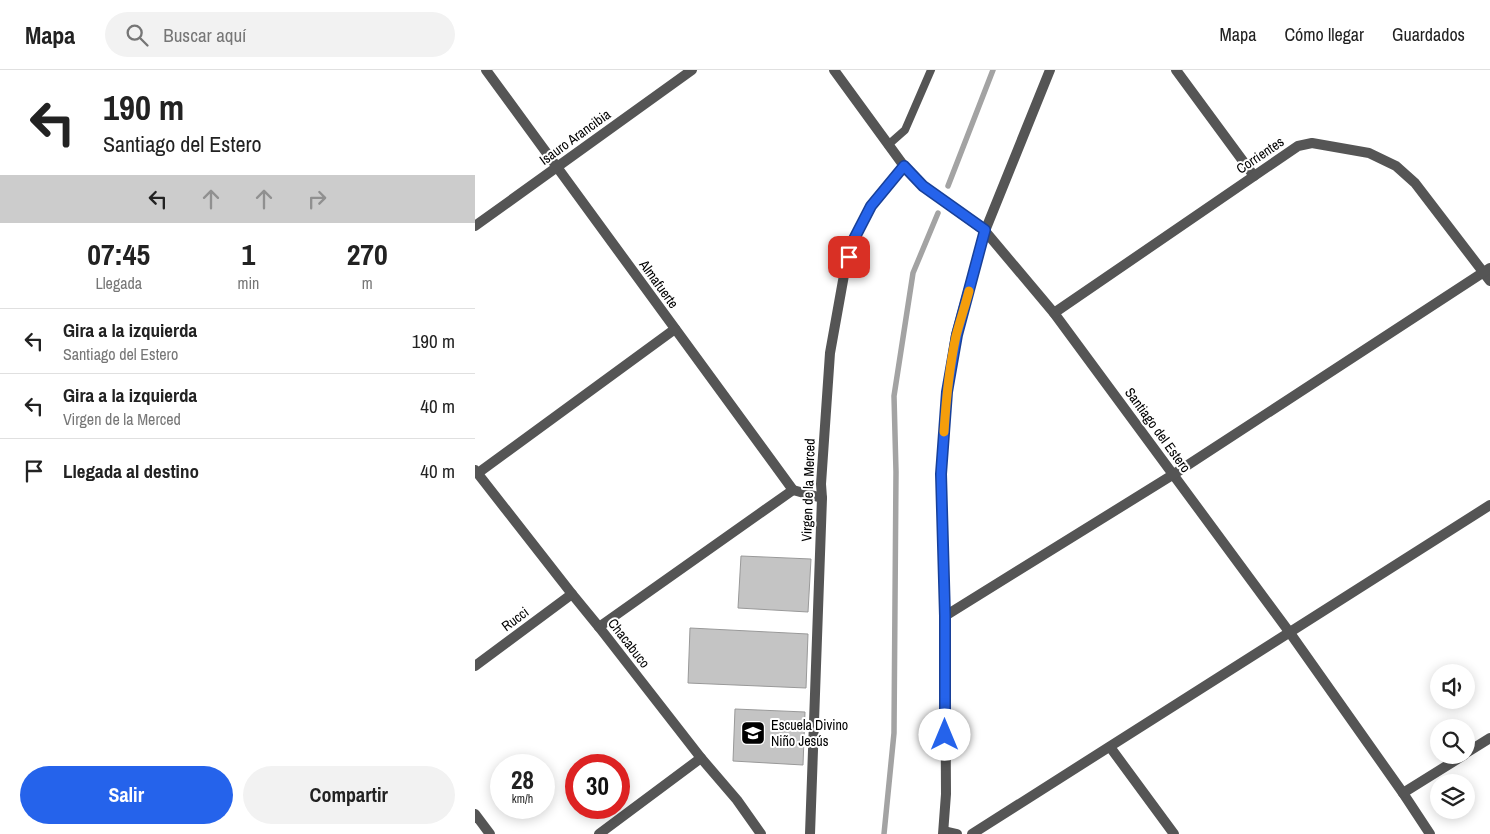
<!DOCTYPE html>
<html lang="es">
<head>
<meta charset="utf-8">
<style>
	:root { --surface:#fff; --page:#f2f2f2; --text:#222; --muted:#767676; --line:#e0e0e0; --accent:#2563eb }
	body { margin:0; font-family:"Archivo Narrow",sans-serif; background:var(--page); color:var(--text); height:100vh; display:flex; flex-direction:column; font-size:19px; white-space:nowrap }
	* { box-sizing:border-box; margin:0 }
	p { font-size:16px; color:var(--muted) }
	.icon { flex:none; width:28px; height:28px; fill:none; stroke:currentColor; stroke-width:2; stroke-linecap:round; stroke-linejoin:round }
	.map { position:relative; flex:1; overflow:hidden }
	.sheet { display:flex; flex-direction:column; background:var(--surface); width:475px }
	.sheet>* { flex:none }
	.top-card { background:#fff; color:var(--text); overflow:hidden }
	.buttons { position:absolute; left:955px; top:594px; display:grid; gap:10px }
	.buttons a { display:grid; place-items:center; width:45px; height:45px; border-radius:50%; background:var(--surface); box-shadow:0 2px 12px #0003; font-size:25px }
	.speed { position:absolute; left:15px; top:684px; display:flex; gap:10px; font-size:25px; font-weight:700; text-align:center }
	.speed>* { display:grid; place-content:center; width:65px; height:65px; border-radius:50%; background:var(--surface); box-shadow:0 2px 12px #0003; line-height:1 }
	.speed small { font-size:12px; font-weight:400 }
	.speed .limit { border:8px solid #d22; background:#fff; color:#111 }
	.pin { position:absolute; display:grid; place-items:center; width:42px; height:42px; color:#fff; margin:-21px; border-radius:10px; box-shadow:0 2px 8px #0006 }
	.me { position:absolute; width:55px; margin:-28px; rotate:0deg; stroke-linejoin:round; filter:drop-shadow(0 0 4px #0008) }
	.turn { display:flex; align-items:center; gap:18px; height:105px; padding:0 20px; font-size:22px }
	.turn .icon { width:65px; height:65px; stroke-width:2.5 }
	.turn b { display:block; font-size:35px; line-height:42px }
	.lanes { display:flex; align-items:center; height:48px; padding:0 20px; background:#0003; justify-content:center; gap:25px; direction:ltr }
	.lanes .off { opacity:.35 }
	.eta { display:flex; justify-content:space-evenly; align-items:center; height:85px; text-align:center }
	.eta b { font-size:30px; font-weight:800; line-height:35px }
	.primary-button { display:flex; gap:10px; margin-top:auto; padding:10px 20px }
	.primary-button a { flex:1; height:58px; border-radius:30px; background:var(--accent); color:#fff; font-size:20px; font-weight:800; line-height:58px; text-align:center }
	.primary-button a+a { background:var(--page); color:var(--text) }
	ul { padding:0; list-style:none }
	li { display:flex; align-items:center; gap:15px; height:65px; padding:0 20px; border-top:1px solid var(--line) }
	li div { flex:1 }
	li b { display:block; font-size:19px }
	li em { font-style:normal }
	header { display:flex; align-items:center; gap:30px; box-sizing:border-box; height:70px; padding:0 25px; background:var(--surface); border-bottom:1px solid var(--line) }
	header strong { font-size:24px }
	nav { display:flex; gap:28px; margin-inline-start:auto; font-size:18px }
	.search { width:350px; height:45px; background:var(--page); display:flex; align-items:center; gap:12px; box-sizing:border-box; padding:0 18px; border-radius:28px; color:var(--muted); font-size:19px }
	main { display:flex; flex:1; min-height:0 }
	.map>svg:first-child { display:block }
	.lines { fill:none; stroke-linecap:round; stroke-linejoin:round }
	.stream { stroke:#a3a3a3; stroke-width:5.5 }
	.building { fill:#c4c4c4; stroke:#999 }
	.service { stroke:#555; stroke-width:8 }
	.minor { stroke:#555; stroke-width:10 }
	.route-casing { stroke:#184099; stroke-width:12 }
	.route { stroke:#2563eb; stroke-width:9 }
	.slow { stroke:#f59e0b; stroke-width:9 }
	.labels { text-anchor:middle; stroke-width:4; stroke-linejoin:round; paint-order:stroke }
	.street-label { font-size:14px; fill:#000; stroke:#fff }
	.poi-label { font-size:14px; fill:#000; stroke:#fff; text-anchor:start }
</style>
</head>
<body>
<header>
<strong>Mapa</strong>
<div class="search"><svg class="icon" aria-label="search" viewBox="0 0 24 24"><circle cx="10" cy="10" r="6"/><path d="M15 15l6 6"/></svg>Buscar aquí</div>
<nav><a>Mapa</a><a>Cómo llegar</a><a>Guardados</a></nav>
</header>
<main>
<section class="sheet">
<div class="top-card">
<div class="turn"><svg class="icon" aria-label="left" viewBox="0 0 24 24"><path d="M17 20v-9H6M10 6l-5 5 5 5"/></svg><div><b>190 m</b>Santiago del Estero</div></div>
<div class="lanes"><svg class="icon" aria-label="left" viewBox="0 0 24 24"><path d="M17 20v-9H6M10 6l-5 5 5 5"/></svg><svg class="icon off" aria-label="ahead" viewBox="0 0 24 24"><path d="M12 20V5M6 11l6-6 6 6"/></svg><svg class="icon off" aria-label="ahead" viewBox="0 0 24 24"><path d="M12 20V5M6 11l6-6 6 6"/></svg><svg class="icon off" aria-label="right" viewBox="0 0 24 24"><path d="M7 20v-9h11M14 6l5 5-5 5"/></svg></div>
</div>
<div class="eta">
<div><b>07:45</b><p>Llegada</p></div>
<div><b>1</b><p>min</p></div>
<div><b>270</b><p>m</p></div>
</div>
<ul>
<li><svg class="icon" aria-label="left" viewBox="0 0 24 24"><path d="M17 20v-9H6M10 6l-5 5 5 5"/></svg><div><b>Gira a la izquierda</b><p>Santiago del Estero</p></div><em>190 m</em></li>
<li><svg class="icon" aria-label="left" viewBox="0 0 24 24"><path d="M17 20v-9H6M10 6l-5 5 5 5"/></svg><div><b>Gira a la izquierda</b><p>Virgen de la Merced</p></div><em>40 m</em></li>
<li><svg class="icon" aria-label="arrive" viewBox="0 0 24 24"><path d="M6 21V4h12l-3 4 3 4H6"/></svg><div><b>Llegada al destino</b></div><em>40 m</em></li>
</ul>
<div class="primary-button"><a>Salir</a><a>Compartir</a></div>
</section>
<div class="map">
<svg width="1015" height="764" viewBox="0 0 1015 764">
	<rect width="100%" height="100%" fill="#fff"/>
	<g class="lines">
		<g class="stream">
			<polyline points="473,116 518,0"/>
			<polyline points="409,764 419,663 421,402 419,326 438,203 463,143"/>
		</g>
	</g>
	<g class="building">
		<polygon points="266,486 336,489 333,542 263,538"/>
		<polygon points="215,558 333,564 331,618 213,613"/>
		<polygon points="260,639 330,642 328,695 258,691"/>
	</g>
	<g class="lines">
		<polyline class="service" points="413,75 430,60 456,0"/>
		<g class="minor">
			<polyline points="11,0 318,420 347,428"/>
			<polyline points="359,0 429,96 448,116 510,161 579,243 815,563 928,723 955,764"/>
			<polyline points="701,0 779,106"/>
			<polyline points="0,156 217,0"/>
			<polyline points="579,243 823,76 837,73 894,83 921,96 940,113 1015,211"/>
			<polyline points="0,400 97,524 124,557 226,688 262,730 286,764"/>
			<polyline points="3,403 200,259"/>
			<polyline points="470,546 699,404 1015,198"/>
			<polyline points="124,557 318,420"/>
			<polyline points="0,596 97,524"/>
			<polyline points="635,677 699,764"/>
			<polyline points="991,683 1015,668"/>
			<polyline points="928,723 989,685"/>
			<polyline points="0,744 15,764"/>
			<polyline points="469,761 482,764"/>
			<polyline points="124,764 226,688"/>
			<polyline points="335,764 347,428 346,414 355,283 369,205 379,169 396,136 429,96"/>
			<polyline points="468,764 471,724 470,546 466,404 472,322 481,265 510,161 575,0"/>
			<polyline points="497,764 1015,435"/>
		</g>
	</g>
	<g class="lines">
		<defs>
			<polyline id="route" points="374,187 379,169 396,136 429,96 448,116 510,160 482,265 472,322 466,404 470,546 470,665"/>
		</defs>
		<use href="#route" class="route-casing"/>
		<use href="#route" class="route"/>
		<path class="slow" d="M469,362C471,330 474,298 481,266C485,251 490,236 494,221"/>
	</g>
	<defs>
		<symbol id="school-square" viewBox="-11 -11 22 22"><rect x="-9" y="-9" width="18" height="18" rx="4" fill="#000" stroke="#fff"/><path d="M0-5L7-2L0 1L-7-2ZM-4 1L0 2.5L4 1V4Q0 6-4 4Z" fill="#fff"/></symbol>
	</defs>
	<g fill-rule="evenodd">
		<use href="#school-square" x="264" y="649" width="28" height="28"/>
	</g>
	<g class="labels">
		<g class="street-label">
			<text transform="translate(100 67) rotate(-36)" y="5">Isauro Arancibia</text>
			<text transform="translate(785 85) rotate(-34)" y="5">Corrientes</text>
			<text transform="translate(184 214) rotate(54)" y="5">Almafuerte</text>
			<text transform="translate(683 360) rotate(54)" y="5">Santiago del Estero</text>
			<text transform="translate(333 420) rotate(-88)" y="5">Virgen de la Merced</text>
			<text transform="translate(40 549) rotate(-37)" y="5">Rucci</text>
			<text transform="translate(154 573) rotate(52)" y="5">Chacabuco</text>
		</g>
		<g class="poi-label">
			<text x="296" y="660">Escuela Divino<tspan x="296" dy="16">Niño Jesús</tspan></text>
		</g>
	</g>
</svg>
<div class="buttons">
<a><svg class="icon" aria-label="sound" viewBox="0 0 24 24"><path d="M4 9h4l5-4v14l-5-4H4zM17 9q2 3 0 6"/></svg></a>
<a><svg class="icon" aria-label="search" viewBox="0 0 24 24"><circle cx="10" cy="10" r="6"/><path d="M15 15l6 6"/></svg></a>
<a><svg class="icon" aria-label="layers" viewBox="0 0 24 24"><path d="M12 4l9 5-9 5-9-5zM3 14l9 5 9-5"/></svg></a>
</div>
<div class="speed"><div>28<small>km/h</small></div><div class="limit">30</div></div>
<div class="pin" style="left:374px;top:187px;background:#d93025"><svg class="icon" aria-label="arrive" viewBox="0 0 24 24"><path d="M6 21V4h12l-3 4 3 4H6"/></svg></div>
<svg class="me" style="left:470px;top:665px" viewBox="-20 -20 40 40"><circle r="19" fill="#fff"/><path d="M0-13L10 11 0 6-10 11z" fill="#2563eb"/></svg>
</div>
</main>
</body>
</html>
